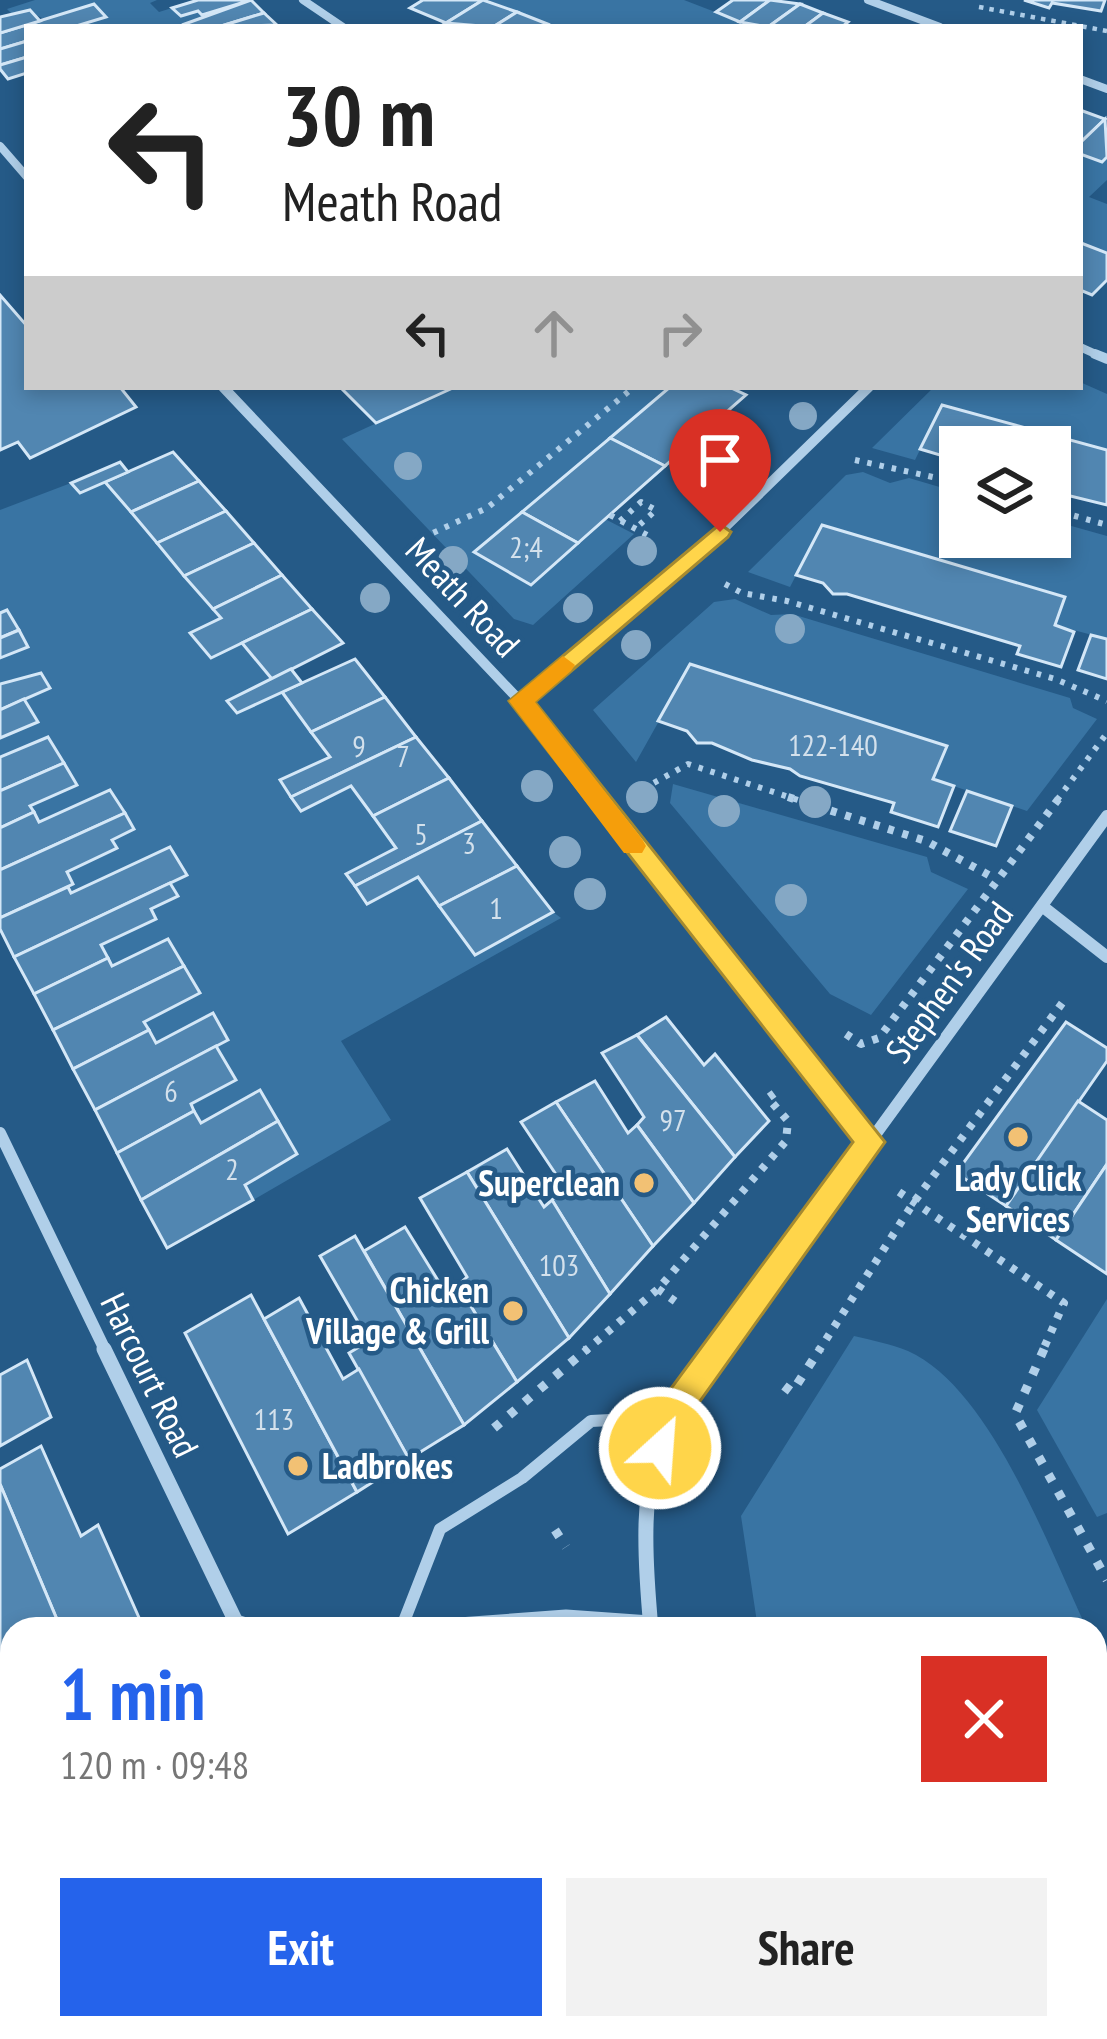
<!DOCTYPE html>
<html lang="en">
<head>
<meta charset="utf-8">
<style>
	:root { --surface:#fff; --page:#f2f2f2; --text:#222; --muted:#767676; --accent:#2563eb }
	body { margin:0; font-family:"PT Sans Narrow",sans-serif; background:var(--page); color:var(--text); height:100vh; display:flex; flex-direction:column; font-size:45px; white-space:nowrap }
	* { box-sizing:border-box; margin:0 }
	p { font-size:39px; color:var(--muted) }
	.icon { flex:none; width:66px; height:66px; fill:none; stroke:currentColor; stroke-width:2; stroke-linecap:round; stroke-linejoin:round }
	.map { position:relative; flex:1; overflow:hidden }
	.panel { position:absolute; left:0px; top:1617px; width:1107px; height:423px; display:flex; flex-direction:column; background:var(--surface); border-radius:36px 36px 0 0; box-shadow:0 6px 18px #0003 }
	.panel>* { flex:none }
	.guide { position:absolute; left:24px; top:24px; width:1059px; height:366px; border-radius:0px; box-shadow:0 6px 18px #0003; background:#fff; color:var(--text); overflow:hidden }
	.buttons { position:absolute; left:939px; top:426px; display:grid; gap:24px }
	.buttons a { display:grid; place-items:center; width:132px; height:132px; border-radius:0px; background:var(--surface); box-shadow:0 6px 18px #0003; font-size:60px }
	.pin { position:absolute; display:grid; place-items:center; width:102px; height:102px; color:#fff; margin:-123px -51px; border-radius:50% 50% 50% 0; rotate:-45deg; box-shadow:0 0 12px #0007 }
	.pin .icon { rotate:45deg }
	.me { position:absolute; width:132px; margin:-66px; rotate:26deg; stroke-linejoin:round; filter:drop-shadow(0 0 9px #0008) }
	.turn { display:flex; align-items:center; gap:42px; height:252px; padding:0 60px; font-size:54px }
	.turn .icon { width:156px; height:156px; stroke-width:2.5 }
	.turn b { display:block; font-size:84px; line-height:102px }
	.lanes { display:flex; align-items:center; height:114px; padding:0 60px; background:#0003; justify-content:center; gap:60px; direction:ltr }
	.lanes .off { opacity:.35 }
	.round { display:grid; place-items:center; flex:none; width:126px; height:126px; border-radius:0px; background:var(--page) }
	.summary { display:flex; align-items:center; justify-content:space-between; height:204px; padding:0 60px }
	h1 { font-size:72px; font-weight:700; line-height:90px; color:var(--accent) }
	.primary-button { display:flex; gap:24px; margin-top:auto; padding:24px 60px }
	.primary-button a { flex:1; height:138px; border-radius:0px; background:var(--accent); color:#fff; font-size:48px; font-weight:700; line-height:138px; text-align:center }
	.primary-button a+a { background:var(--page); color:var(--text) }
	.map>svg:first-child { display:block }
	.green { fill:#3974a3 }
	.building { fill:#5186b1; stroke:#d4e7f7; stroke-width:3 }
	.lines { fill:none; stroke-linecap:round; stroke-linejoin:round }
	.path-far3 { stroke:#b0cfe9; stroke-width:4.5; stroke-dasharray:4.5 6; stroke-linecap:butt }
	.path-far2 { stroke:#b0cfe9; stroke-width:6; stroke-dasharray:4.5 8; stroke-linecap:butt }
	.path-far1 { stroke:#b0cfe9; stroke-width:8; stroke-dasharray:6 9; stroke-linecap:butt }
	.path { stroke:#b0cfe9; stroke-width:9; stroke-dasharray:8 12; stroke-linecap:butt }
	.service { stroke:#b0cfe9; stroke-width:12 }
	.minor-far3 { stroke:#b0cfe9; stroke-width:8 }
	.minor-far2 { stroke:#b0cfe9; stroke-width:10 }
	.minor-far1 { stroke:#b0cfe9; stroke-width:12 }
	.minor { stroke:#b0cfe9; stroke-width:15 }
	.primary { fill:#f3f8fe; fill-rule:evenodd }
	.tree { fill:#85a8c5 }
	.route { fill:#ffd54a; stroke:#a68a30; stroke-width:3 }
	.slow { fill:#f59e0b }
	.poi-dot { fill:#f2c174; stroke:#255a87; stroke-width:4.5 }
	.labels { text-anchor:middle; stroke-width:9; stroke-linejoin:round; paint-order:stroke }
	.number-label { font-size:30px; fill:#d4e1ec }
	.street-label { font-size:36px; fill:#fff; stroke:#255a87 }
	.poi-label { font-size:36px; font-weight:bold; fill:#fff; stroke:#255a87; text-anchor:end }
</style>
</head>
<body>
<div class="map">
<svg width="1107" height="2039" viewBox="0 0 1107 2039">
	<rect width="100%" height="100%" fill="#255a87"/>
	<g class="green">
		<path d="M35,0H157L150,3L159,12L172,8L181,16L198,11L205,18C197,20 183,26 181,27C151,34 49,32 30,10L13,15L7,9Z"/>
		<polygon points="488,0 684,0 754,27 555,27"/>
		<polygon points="1080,154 1101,162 1107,157 1107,180 1089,197 1107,204 1107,253 1080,242"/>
		<polygon points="1080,382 1107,394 1107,450 942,405 915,460 872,448 934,387 1080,387"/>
		<polygon points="455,387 670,387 475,551 531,584 605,519 634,534 533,625 514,619 342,439"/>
		<polygon points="863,472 890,483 909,478 960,493 960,537 1050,537 1050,520 1107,536 1107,639 1055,625 1065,596 822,525 790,587 748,572 846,475"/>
		<polygon points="105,482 221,618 190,633 210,658 242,643 272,679 227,702 237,712 282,692 330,757 280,780 301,810 351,786 396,848 367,903 418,877 475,954 553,912 561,918 341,1041 391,1120 253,1200 245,1185 297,1154 259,1091 201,1123 191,1104 236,1079 216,1046 228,1040 214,1014 156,1043 144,1022 200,993 168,939 112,966 101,945 155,919 151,909 177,895 170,883 71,893 67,872 116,849 112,840 133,828 110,790 39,822 30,806 76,785 0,757 0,738 37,722 12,679 0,684 0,658 28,646 8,611 0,613 0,510 71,483 80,493"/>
		<polygon points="735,599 771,615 792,614 1070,698 1073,708 1097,719 1027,811 933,779 946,746 691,664 636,762 593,710 714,602"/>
		<polygon points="673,784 927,857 931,872 968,889 871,1015 830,994 670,803"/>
		<polygon points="1107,1299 1107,1513 1097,1517 1037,1410"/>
		<path d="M854,1336C871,1340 891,1344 908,1351C991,1388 1049,1549 1087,1629H758L741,1516Z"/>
	</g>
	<g class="building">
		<polygon points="198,0 251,0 202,15 198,11 181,16 172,8"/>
		<polygon points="251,0 264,13 218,27 182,25"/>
		<polygon points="423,0 483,0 446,23 410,8"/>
		<polygon points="483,0 517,12 493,27 446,23"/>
		<polygon points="733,0 770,0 740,22 716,12"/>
		<polygon points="770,0 800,4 768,27 740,22"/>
		<polygon points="1024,0 1105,0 1101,11 1052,3 1049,8"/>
		<polygon points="94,4 106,17 73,27 27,27 27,41 0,49 0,33"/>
		<polygon points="800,4 823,13 804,27 768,27"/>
		<polygon points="30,10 40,21 0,33 0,17"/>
		<polygon points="517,12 550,25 493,27"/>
		<polygon points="264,13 277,25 218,27"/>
		<polygon points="823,13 848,22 842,27 804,27"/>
		<polygon points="27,41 27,57 0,65 0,49"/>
		<polygon points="27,57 27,73 8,79 0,69 0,65"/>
		<polygon points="1080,110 1105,119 1080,143"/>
		<polygon points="1105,119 1107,157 1102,162 1080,154 1080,143"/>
		<polygon points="1081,243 1107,253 1107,280 1092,295 1080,290"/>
		<polygon points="0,295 27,326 27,387 120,387 136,407 30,458 18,442 0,450"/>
		<polygon points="340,387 455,387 376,423"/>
		<polygon points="670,387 729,387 746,395 665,466 610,438"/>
		<polygon points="942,405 1107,450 1107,505 1050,491 1050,447 960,447 960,466 947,457 920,449"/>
		<polygon points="610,438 665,466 578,543 522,512"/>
		<polygon points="173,452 199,481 131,512 105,482"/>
		<polygon points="120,462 128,472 80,493 71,483"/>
		<polygon points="199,481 226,511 157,543 131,512"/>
		<polygon points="226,511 254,543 184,576 157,543"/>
		<polygon points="522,512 578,543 531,585 474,552"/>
		<polygon points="822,525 1065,597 1055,625 1074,632 1061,667 1017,654 1020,646 847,594 833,594 823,583 796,575"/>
		<polygon points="254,543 282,575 213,609 184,576"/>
		<polygon points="282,575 312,609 211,658 190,633 221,618 213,609"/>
		<polygon points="312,609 343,643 272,679 242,643"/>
		<polygon points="7,610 19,630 0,638 0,613"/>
		<polygon points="19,630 28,647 0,658 0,638"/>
		<polygon points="1091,635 1107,639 1107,679 1078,670"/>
		<polygon points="355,659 385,697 311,732 282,692"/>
		<polygon points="690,664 947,746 933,779 954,786 938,827 891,812 894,803 800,776 790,769 752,760 712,743 697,743 687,731 658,721"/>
		<polygon points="291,669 302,683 237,713 227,701"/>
		<polygon points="41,673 50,688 0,710 0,684"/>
		<polygon points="385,697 416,737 291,797 280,780 330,757 311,732"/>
		<polygon points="24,699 38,722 0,738 0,710"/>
		<polygon points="48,737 64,763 0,791 0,757"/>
		<polygon points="416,737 449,778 373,816 351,786 301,811 291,797"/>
		<polygon points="64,763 77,785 30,806 34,812 0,828 0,791"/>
		<polygon points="449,778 482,821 355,886 346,874 396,848 373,816"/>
		<polygon points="110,790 125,813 0,870 0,828 34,812 39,822"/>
		<polygon points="967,791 1012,806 996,846 950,831"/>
		<polygon points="125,813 134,829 112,840 117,848 67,872 73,884 0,918 0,870"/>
		<polygon points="482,821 517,866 439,906 418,877 367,904 355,886"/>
		<polygon points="170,847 187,875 14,957 0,929 0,918 68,887 71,893"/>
		<polygon points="517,866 553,912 475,955 439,906"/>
		<polygon points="170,883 178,896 151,909 156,919 101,945 108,958 34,994 14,957"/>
		<polygon points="168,939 184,966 53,1030 34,994 108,958 112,966"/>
		<polygon points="184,966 200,993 144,1022 149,1030 73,1069 53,1030"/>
		<polygon points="213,1013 228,1040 95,1110 73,1069 149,1030 156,1043"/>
		<polygon points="666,1017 704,1065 715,1054 769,1121 735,1157 637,1035"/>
		<polygon points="1066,1022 1107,1048 1107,1061 1006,1206 956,1173"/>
		<polygon points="637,1035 735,1157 694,1203 637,1125 644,1117 602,1053"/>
		<polygon points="216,1046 236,1080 191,1104 194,1111 117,1153 95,1110"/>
		<polygon points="595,1081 628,1133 637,1125 694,1203 653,1246 556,1102"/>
		<polygon points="260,1090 278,1121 141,1200 117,1153 194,1111 201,1123"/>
		<polygon points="1078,1101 1107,1120 1107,1164 1056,1240 1006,1206"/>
		<polygon points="556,1102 653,1246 610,1294 552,1200 565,1188 521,1122"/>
		<polygon points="278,1121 297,1154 245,1185 253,1200 167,1248 141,1200"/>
		<polygon points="507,1149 544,1207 552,1200 610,1294 569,1338 467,1172"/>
		<polygon points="1107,1164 1107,1274 1056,1240"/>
		<polygon points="467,1172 569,1338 517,1382 458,1285 467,1277 420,1198"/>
		<polygon points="405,1227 447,1295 458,1285 517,1382 464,1425 364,1251"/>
		<polygon points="355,1236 464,1425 409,1459 349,1353 369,1341 320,1256"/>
		<polygon points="251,1295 357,1492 288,1534 185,1333"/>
		<polygon points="299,1298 343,1379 359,1369 409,1459 357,1492 264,1319"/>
		<polygon points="27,1360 51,1417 0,1446 0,1375"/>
		<polygon points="41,1446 81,1536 98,1525 144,1629 61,1629 0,1484 0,1469"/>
		<polygon points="0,1484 61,1629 12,1629 12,1714 0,1684"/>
	</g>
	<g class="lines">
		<polyline class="path-far3" points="979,7 1107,31"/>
		<g class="path-far2">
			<polyline points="698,437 723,450"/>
			<polyline points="708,442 727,425 742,432 723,449"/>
			<polyline points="855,460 960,483"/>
			<polyline points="1050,509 1107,525"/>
			<polyline points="610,515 649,536"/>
			<polyline points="620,521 641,502 656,510 635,529"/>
			<polyline points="422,538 487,508 634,387"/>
			<polyline points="725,584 742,593 787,601 1055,679 1107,701"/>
			<polyline points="643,789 688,764 798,800"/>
			<polyline points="1057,800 1107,733"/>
		</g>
		<g class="path-far1">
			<polyline points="788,797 926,841 996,879"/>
			<polyline points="846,1034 861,1044 879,1038 1060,797"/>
			<polyline points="899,1192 1064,1303 1042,1352"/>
			<polyline points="658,1289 679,1304"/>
			<polyline points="584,1352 658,1289 786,1141 788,1121 768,1098 776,1092"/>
			<polyline points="818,1352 914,1202 1066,998"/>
		</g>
		<g class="path">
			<polyline points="1044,1349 1015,1414 1107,1580"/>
			<polyline points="784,1386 792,1392 820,1349"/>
			<polyline points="494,1428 587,1349"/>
			<polyline points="555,1530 566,1547"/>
			<polyline points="0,1770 12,1763"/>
		</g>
		<polyline class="service" points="401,1629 440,1529 522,1478 591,1421 669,1417"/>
		<g class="minor-far3">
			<polyline points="303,0 343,27"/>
			<polyline points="868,0 940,27"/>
			<polyline points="1080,79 1107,89"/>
			<polyline points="0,146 27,177"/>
			<polyline points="1080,347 1102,357"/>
		</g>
		<g class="minor-far2">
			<polyline points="1095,354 1107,359"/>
			<polyline points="223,387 520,701 598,800"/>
			<polyline points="520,701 720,532 869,387"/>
		</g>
		<g class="minor-far1">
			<polyline points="596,797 870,1142"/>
			<polyline points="1042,906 1107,957"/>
			<polyline points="0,1133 106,1352"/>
			<polyline points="717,1352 1107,816"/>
		</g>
		<g class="minor">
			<polyline points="104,1349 236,1622 258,1629"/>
			<polyline points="404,1629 566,1617 650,1623"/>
			<path d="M651,1629C645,1563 638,1479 669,1417C681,1393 703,1370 719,1349"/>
		</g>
		<g class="primary">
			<polygon points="1107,1869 1107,1909 1095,1911 1095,1871"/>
			<polygon points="142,2028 245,2028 241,2039 138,2039"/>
		</g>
	</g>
	<g class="tree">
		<circle cx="803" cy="416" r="14"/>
		<circle cx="408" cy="466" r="14"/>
		<circle cx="642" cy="551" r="15"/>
		<circle cx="453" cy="561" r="15"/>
		<circle cx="375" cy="598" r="15"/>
		<circle cx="578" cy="608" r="15"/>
		<circle cx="790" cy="629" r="15"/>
		<circle cx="636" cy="645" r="15"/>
		<circle cx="537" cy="786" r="16"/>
		<circle cx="642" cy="797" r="16"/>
		<circle cx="815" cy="802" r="16"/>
		<circle cx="724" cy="811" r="16"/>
		<circle cx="565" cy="852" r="16"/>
		<circle cx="590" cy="894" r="16"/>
		<circle cx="791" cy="900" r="16"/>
	</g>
	<polygon class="route" points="720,524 731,532 728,537 535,702 885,1142 683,1425 671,1459 660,1464 648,1459 644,1448 658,1406 853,1142 509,701"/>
	<polygon class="slow" points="563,656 575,665 571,671 535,702 642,839 646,846 642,853 624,853 509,701"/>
	<g class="poi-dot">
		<circle cx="1018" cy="1137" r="12"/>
		<circle cx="644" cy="1183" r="12"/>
		<circle cx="513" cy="1311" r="12"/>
		<circle cx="298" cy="1466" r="12"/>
	</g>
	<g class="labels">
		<g class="number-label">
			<text x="526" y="558">2;4</text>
			<text x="833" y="756">122-140</text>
			<text x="359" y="757">9</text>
			<text x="403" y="767">7</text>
			<text x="421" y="845">5</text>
			<text x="469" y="854">3</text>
			<text x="496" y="919">1</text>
			<text x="171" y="1102">6</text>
			<text x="673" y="1131">97</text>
			<text x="232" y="1180">2</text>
			<text x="559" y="1276">103</text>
			<text x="274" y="1430">113</text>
		</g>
		<g class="street-label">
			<text transform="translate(463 597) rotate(47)" y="13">Meath Road</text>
			<text transform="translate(949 982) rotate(-54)" y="13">Stephen's Road</text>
			<text transform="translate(150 1375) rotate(64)" y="13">Harcourt Road</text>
		</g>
		<g class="poi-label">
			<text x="1018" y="1191" text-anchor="middle">Lady Click<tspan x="1018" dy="41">Services</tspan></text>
			<text x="620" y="1196">Superclean</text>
			<text x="489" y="1303">Chicken<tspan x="489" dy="41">Village &amp; Grill</tspan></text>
			<text x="322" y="1479" text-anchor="start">Ladbrokes</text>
		</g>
	</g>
</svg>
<div class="buttons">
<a><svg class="icon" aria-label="layers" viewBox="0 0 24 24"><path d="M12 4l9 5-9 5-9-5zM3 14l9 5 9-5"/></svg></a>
</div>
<div class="pin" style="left:720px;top:532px;background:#d93025"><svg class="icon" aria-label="arrive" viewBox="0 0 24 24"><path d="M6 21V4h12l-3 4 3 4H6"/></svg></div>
<svg class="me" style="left:660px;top:1448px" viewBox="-20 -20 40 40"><circle r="17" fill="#ffd54a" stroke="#fff" stroke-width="3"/><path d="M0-11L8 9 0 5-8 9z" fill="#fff"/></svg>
<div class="guide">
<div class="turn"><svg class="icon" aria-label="left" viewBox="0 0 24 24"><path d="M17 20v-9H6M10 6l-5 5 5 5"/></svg><div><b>30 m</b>Meath Road</div></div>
<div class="lanes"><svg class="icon" aria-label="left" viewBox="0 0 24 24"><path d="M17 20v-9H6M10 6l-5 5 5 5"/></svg><svg class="icon off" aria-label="ahead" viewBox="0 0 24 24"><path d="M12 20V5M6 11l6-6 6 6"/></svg><svg class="icon off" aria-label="right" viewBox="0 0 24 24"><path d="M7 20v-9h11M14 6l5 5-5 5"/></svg></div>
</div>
<section class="panel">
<div class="summary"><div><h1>1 min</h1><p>120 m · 09:48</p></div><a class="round" style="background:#d93025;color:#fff"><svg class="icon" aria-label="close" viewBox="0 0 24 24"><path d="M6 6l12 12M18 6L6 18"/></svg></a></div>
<div class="primary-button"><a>Exit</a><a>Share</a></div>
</section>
</div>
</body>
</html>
